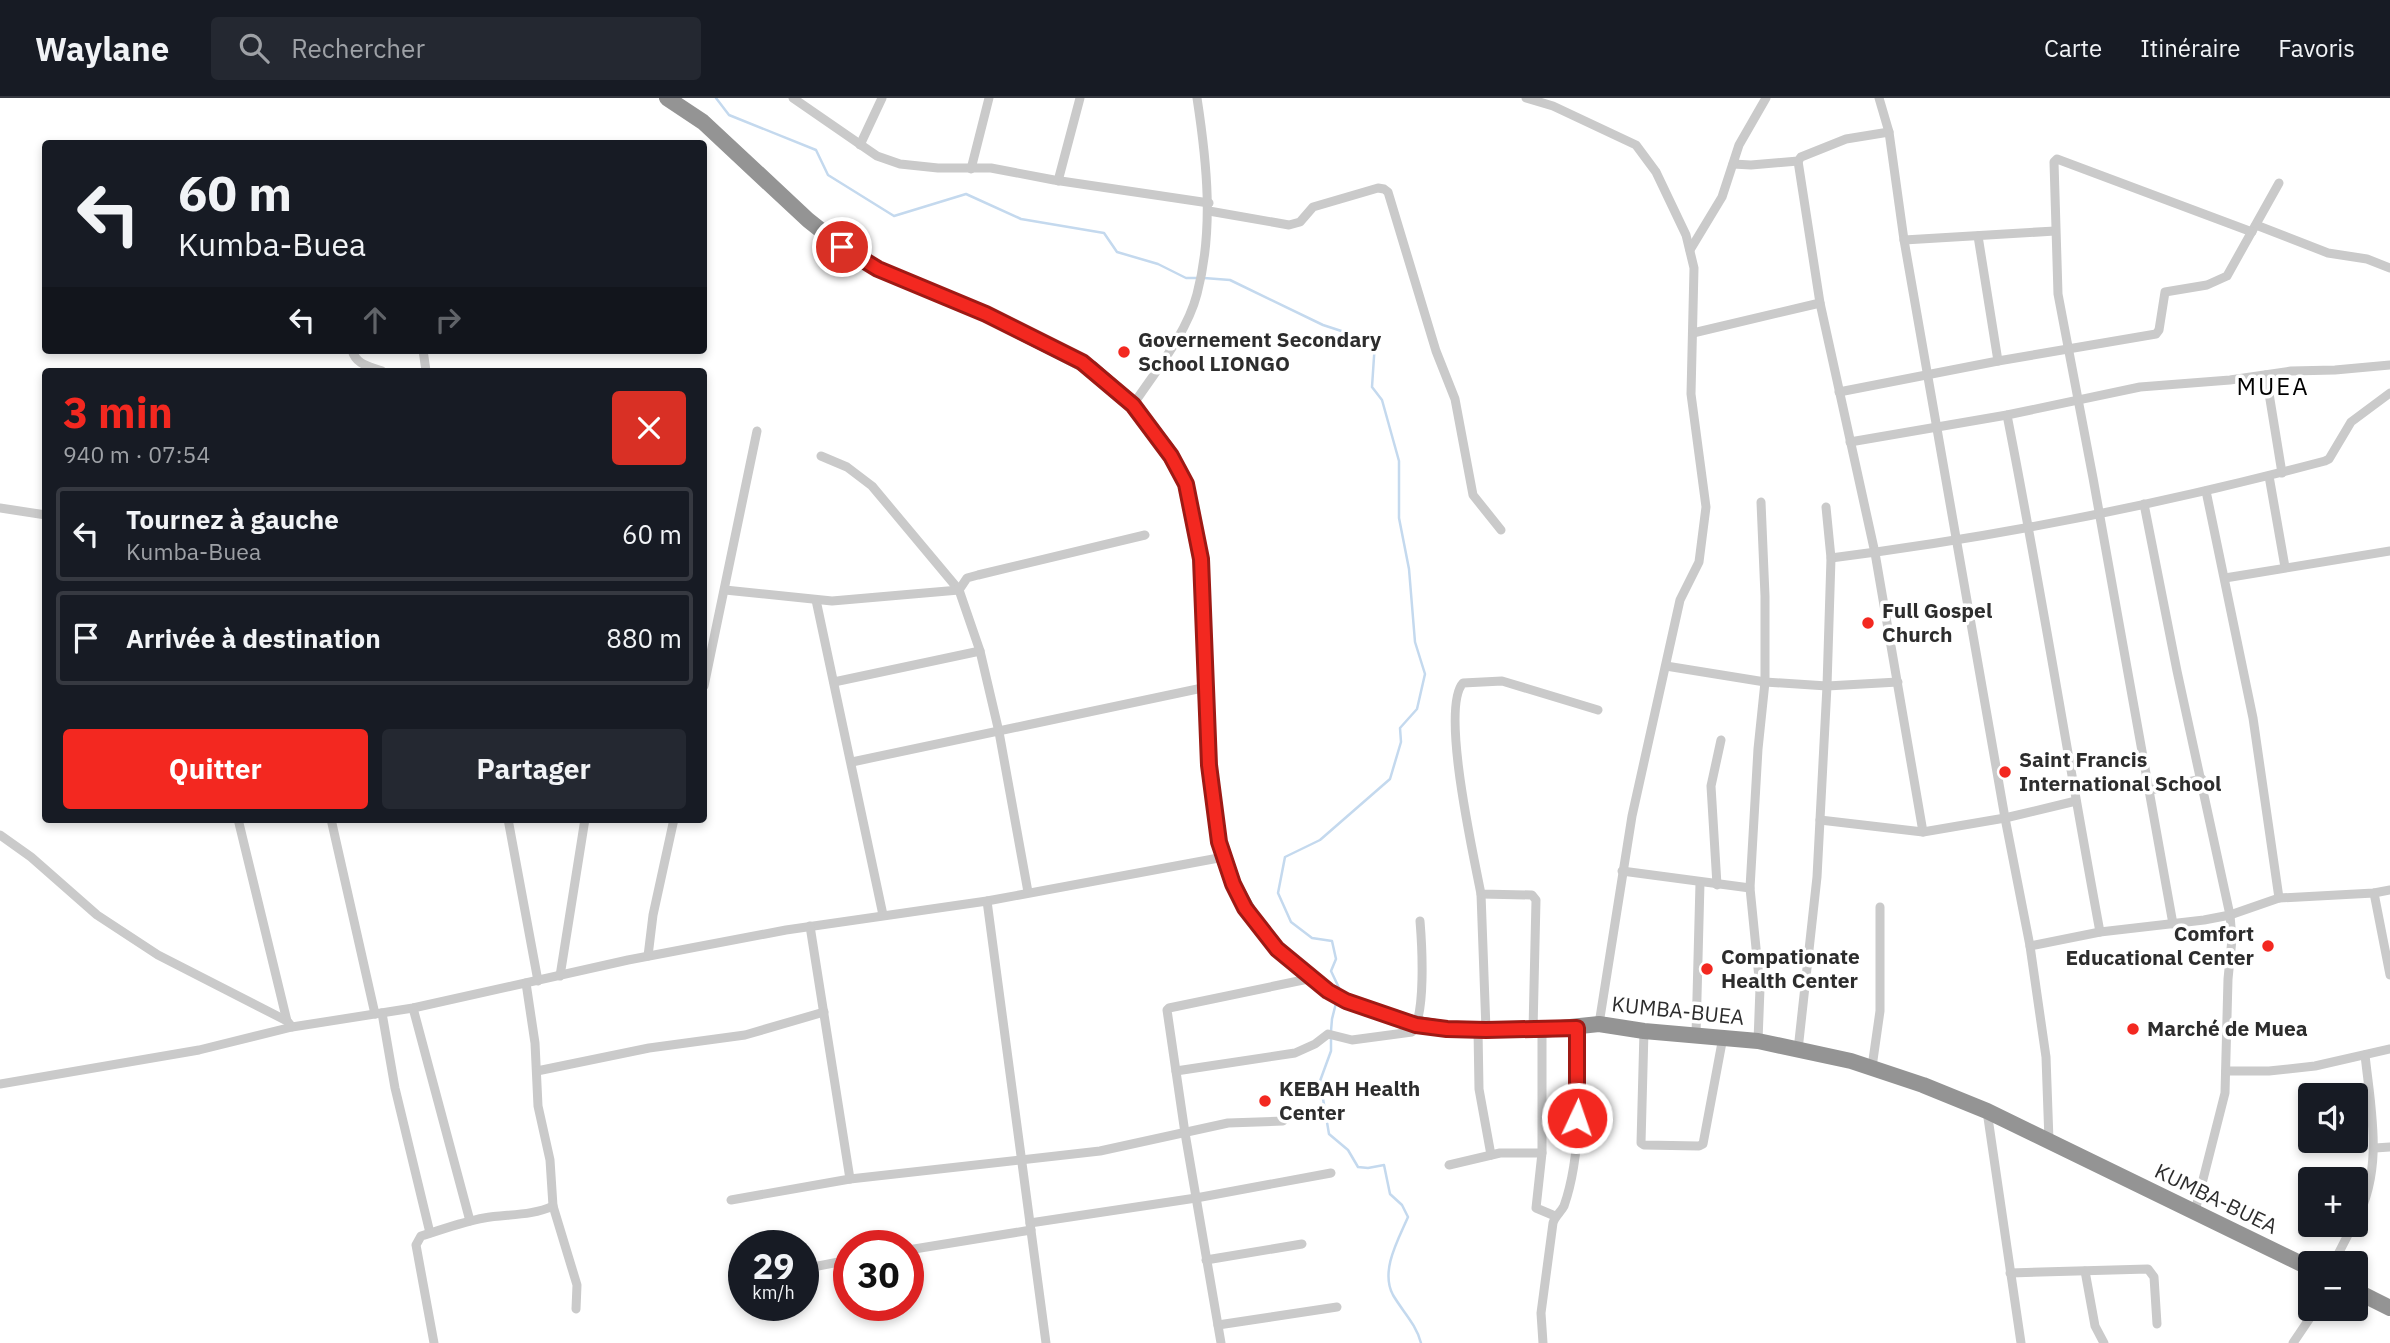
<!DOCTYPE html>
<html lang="fr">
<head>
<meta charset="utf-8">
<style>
	:root { --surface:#171b24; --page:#242831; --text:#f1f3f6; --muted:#9ea1a6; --line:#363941; --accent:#f32820 }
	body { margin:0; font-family:"IBM Plex Sans",sans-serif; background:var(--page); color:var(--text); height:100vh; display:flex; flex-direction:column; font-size:26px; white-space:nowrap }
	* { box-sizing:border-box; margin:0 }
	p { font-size:23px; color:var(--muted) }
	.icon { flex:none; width:38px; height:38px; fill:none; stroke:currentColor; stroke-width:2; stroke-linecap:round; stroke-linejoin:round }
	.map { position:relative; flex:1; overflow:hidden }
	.sheet { position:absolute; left:42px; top:270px; width:665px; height:455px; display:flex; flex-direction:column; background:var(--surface); border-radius:7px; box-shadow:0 4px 10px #0003 }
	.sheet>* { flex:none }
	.banner { position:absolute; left:42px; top:42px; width:665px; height:214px; border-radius:7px; box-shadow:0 4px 10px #0003; background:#171b24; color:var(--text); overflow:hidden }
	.tools { position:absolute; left:2298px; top:985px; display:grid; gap:14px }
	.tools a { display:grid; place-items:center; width:70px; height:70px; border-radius:7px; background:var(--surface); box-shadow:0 4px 10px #0003; font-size:35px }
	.speed { position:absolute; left:728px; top:1132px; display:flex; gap:14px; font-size:35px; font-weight:700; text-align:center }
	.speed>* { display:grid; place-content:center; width:91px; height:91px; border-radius:50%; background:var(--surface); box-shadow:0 4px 10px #0003; line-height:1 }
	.speed small { font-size:18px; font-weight:400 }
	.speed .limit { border:10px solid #d22; background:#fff; color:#111 }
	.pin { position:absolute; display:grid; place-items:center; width:60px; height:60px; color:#fff; margin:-30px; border:4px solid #fff; border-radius:50%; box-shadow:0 2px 7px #0007 }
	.me { position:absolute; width:77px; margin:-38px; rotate:3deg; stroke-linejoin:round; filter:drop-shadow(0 0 5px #0008) }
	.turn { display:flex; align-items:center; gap:24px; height:147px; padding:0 21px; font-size:32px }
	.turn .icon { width:91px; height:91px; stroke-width:2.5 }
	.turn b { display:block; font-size:49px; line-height:60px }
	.lanes { display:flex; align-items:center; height:66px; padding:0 21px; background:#0003; justify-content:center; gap:35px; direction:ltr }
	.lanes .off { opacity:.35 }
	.round { display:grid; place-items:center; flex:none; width:74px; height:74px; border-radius:7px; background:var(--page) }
	.summary { display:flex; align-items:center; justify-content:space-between; height:119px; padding:0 21px }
	h1 { font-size:42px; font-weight:700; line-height:52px; color:var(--accent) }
	.action { display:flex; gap:14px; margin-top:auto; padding:14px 21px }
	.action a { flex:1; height:80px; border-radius:7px; background:var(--accent); color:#fff; font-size:28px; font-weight:700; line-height:80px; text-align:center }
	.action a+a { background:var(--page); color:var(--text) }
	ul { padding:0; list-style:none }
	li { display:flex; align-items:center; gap:21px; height:94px; margin:0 14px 10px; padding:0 7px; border:4px solid var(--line); border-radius:7px }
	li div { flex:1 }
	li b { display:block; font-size:26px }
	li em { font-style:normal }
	header { display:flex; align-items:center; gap:42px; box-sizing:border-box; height:98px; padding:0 35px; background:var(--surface); border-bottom:2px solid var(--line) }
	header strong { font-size:33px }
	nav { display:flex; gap:38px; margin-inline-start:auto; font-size:24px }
	.search { width:490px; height:63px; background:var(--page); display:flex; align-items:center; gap:18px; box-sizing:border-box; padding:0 24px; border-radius:7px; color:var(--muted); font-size:26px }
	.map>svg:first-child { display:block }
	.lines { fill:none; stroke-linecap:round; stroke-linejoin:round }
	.stream { stroke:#c4d9ee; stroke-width:2.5 }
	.street { stroke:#cacaca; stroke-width:9 }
	.highway { stroke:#949494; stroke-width:16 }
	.route-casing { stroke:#9e1a15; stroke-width:18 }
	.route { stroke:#f32820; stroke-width:12 }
	.poi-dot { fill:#f32820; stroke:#fff; stroke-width:2.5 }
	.labels { text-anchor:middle; stroke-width:7; stroke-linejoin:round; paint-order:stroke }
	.poi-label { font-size:21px; font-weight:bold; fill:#2d2d2d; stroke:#fff; text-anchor:start }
	.street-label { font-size:21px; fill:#2d2d2d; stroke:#fff }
	.quarter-label { font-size:24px; letter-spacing:2px; fill:#000; stroke:#fff }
</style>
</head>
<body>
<header>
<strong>Waylane</strong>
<div class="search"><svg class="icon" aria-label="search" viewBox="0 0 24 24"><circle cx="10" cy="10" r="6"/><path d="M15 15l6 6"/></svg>Rechercher</div>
<nav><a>Carte</a><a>Itinéraire</a><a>Favoris</a></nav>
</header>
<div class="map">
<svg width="2390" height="1245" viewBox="0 0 2390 1245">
	<rect width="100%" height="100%" fill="#fff"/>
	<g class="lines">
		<g class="stream">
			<polyline points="716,0 729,17 816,52 828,77 894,118 966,96 1021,121 1104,135 1117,154 1158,166 1186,180 1198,180"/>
			<polyline points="1204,180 1230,182 1323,227 1375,244 1372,289 1382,302 1399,363 1399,420 1409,471 1415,544 1425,576 1417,611 1400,630 1401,644 1390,681 1320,742 1285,759 1278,795 1291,824 1312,840 1332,843 1336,861 1331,873 1340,892"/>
			<polyline points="1331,933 1332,921 1336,905"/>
			<path d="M1331,940V953L1320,983L1329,1036L1348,1052L1358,1069L1368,1070L1384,1067L1390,1096L1402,1107L1408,1119C1398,1142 1380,1173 1393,1197C1403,1214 1416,1226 1421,1245"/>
		</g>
		<g class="street">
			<polyline points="793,0 877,58 900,66 938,70 991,70 1054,82 1209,105"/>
			<polyline points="1526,0 1553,8 1636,47 1656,74 1686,137 1694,170 1691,296 1706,409 1699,464 1680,502 1632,718 1599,926"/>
			<polyline points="1879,0 1889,34 1904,142 2005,720 2030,848 2046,959 2049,1043"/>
			<polyline points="860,47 882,0"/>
			<polyline points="1798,63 1820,205 1875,455 1923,734"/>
			<polyline points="1733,66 1751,67 1798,63 1801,59 1846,41 1889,34"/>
			<polyline points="971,71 989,0"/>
			<polyline points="1058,83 1080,0"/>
			<polyline points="1209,113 1289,127 1300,124 1313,109 1378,90 1384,91 1388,94 1436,253 1455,301 1473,397 1501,432"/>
			<polyline points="2256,127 2328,155 2367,161 2390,170"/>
			<polyline points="1978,138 1998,263"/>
			<polyline points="1904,142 2055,133"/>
			<polyline points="1690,152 1722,99 1739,47 1766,0"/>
			<polyline points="1693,235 1820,205"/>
			<path d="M352,252C356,267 369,268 382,273"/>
			<polyline points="423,252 426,273"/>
			<polyline points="2266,277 2282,375"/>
			<polyline points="1839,294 1998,263 2156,236 2159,232 2165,194 2207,187 2227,178 2279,85"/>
			<path d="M1133,307C1155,274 1187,235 1197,196C1214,132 1207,65 1197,0"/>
			<path d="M2007,317C2041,489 2068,662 2100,834"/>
			<polyline points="1850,344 2007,317 2140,289 2230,282 2291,273 2335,272 2390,267"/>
			<polyline points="821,358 847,369 872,388 959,492 980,553 999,634 1028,794"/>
			<polyline points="2269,378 2285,469"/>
			<polyline points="2206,393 2253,620 2279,800"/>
			<polyline points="2144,406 2177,573 2230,817 2232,841 2228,881 2225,995 2195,1113"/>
			<polyline points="0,410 46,417"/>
			<path d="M1831,460C1998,439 2162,406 2325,363L2329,361L2351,324L2390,295"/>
			<polyline points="2225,480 2390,453"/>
			<polyline points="725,492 832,503 959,492 967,480 978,477 1145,437"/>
			<polyline points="816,502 883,817"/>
			<polyline points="1666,568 1765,584 1827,588 1898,584"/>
			<polyline points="834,584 980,553"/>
			<polyline points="704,588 757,333"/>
			<path d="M852,664C971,640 1088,613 1207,589"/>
			<polyline points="2150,692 2202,681"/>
			<polyline points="238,721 287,923"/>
			<polyline points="331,721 375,916"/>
			<polyline points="508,721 538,883"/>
			<polyline points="1820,722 1923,734 2005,720 2076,703"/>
			<polyline points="0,737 31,759 97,817 158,857 287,923 292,929 413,910 628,862 786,832 987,803 1224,759"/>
			<polyline points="1622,773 1750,790"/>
			<polyline points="1717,787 1711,688 1721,642"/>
			<polyline points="2374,795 2390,877"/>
			<polyline points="1481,796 1486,932"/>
			<polyline points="987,803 1046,1245"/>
			<polyline points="2173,826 2093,380 2058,196 2054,64 2057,61 2252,134"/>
			<polyline points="810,828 850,1081"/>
			<polyline points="2030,848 2100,834 2204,822 2230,817 2279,800 2374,795 2390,792"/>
			<polyline points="648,858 653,817 674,721"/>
			<polyline points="560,878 585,721"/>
			<polyline points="526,885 535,945 538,1008 550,1062 553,1108 577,1187 576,1211"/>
			<polyline points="413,910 470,1123"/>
			<polyline points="382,915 395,990 430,1135"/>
			<polyline points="1478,932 1479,991 1491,1057"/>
			<path d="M1533,932L1536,802L1532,797L1481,796C1474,759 1440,610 1463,585L1502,583L1598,612"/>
			<polyline points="1542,932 1542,1055 1536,1110 1555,1118"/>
			<polyline points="1644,933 1641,1045 1644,1047 1699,1048 1703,1046 1723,939"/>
			<polyline points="1696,937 1700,785"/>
			<polyline points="1758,943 1760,890 1750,790 1758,651 1765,584 1765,498 1761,404"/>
			<polyline points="1798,952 1817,779 1827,588 1831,460 1826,409"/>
			<polyline points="1872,969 1880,913 1880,809"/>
			<polyline points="537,973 649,950 745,937 824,914"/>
			<path d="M1176,973L1295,955L1315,946L1328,936L1352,942L1412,934C1426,917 1422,847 1420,823"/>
			<polyline points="2226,973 2269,973 2315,968 2390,951"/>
			<polyline points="0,986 199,952 292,929"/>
			<polyline points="1987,1013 2021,1245"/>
			<polyline points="2375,1050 2390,1049"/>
			<polyline points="1449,1067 1500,1055 1542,1055"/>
			<polyline points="731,1102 850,1081 1100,1053 1228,1025 1283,1023"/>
			<path d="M2356,1123C2384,1070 2371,1013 2365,957"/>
			<polyline points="1030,1125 1196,1100 1331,1075"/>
			<polyline points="908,1152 1031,1132"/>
			<polyline points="1206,1162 1302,1146"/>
			<polyline points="2333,1166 2353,1127"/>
			<polyline points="803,1171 849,1162"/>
			<polyline points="2085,1173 2095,1228 2104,1245"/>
			<polyline points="2010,1175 2148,1171 2154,1179 2157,1226"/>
			<polyline points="740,1186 744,1185"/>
			<polyline points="1218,1227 1337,1209"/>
			<path d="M434,1245L416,1147L421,1138C441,1132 462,1124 484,1120C507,1116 532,1118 553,1108"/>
			<polyline points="1221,1245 1185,1035 1167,912 1169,910 1313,880"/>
			<path d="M1543,1245L1541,1215L1553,1125C1555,1118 1561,1114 1564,1108C1582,1057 1580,984 1577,930"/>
			<polyline points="2293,1245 2316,1211"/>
		</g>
		<g class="highway">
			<polyline points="667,0 703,24 808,122 842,149 878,171 986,216 1091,270 1133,307 1166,350 1186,386 1201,462 1209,667 1219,744 1233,786 1251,818 1277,851 1328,893 1346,903 1407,924 1447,931 1542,932 1599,926 1644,933 1758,943 1851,963 1923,987 1987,1013 2310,1170"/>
			<polyline points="2356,1193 2390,1210"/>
		</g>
	</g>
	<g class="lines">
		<defs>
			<polyline id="route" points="842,149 878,171 986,216 1082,264 1133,307 1171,358 1186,386 1201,461 1209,667 1219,744 1233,786 1245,810 1277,851 1328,893 1346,903 1416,927 1447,931 1486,932 1577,930 1577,1020"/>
		</defs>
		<use href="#route" class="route-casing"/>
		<use href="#route" class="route"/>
	</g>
	<g class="poi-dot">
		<circle cx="1124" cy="254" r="7"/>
		<circle cx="1868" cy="525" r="7"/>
		<circle cx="2005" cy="674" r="7"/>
		<circle cx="2268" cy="848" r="7"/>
		<circle cx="1707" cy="871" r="7"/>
		<circle cx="2133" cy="931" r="7"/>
		<circle cx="1265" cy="1003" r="7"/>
	</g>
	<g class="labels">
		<g class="poi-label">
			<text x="1138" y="249">Governement Secondary<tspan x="1138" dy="24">School LIONGO</tspan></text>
			<text x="1882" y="520">Full Gospel<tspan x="1882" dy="24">Church</tspan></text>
			<text x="2019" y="669">Saint Francis<tspan x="2019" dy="24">International School</tspan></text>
			<text x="2254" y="843" text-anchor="end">Comfort<tspan x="2254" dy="24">Educational Center</tspan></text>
			<text x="1721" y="866">Compationate<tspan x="1721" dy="24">Health Center</tspan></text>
			<text x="2147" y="938">Marché de Muea</text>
			<text x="1279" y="998">KEBAH Health<tspan x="1279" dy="24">Center</tspan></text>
		</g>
		<g class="street-label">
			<text transform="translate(1678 913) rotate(6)" y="7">KUMBA-BUEA</text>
			<text transform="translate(2216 1101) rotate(26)" y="7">KUMBA-BUEA</text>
		</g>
		<g class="quarter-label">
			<text x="2273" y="297">MUEA</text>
		</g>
	</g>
</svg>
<div class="tools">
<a><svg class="icon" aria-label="sound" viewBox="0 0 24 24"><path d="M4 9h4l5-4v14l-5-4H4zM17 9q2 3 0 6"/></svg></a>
<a>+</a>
<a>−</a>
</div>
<div class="speed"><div>29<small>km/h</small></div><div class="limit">30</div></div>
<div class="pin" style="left:842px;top:149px;background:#d93025"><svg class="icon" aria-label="arrive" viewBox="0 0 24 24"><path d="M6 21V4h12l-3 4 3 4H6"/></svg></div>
<svg class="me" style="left:1577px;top:1020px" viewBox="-20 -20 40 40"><circle r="17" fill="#f32820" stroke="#fff" stroke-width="3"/><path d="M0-11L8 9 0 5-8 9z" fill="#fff"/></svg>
<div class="banner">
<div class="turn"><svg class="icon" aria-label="left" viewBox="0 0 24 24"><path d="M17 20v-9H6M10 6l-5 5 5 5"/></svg><div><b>60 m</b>Kumba-Buea</div></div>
<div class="lanes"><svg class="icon" aria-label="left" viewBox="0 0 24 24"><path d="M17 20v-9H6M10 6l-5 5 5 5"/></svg><svg class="icon off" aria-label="ahead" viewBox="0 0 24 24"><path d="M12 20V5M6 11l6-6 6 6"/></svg><svg class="icon off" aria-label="right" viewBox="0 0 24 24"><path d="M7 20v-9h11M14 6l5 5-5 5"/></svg></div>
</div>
<section class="sheet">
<div class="summary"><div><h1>3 min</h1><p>940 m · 07:54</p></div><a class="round" style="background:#d93025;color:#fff"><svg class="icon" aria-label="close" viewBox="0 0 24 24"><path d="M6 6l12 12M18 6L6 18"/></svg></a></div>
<ul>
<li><svg class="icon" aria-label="left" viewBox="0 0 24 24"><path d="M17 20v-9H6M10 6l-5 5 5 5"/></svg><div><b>Tournez à gauche</b><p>Kumba-Buea</p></div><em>60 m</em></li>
<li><svg class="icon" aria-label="arrive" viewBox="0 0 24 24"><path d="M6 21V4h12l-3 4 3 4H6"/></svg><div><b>Arrivée à destination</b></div><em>880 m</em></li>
</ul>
<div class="action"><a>Quitter</a><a>Partager</a></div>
</section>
</div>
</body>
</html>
